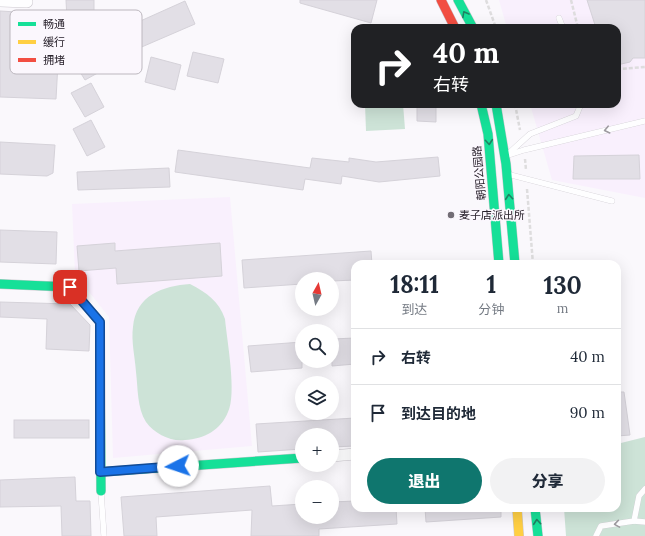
<!DOCTYPE html>
<html lang="zh">
<head>
<meta charset="utf-8">
<style>
	:root { --surface:#fff; --page:#f2f2f3; --text:#1f2937; --muted:#747a83; --line:#e0e1e3; --accent:#0f766e }
	body { margin:0; font-family:Lora,"Noto Sans SC",serif; background:var(--page); color:var(--text); height:100vh; display:flex; flex-direction:column; font-size:15px; white-space:nowrap }
	* { box-sizing:border-box; margin:0 }
	p { font-size:13px; color:var(--muted) }
	.icon { flex:none; width:22px; height:22px; fill:none; stroke:currentColor; stroke-width:2; stroke-linecap:round; stroke-linejoin:round }
	.map { position:relative; flex:1; overflow:hidden }
	.panel { position:absolute; left:351px; top:260px; width:270px; height:252px; display:flex; flex-direction:column; background:var(--surface); border-radius:12px; box-shadow:0 4px 16px #0002 }
	.panel>* { flex:none }
	.guide { position:absolute; left:351px; top:24px; width:270px; height:84px; border-radius:12px; box-shadow:0 4px 16px #0002; background:#202124; color:#fff; overflow:hidden }
	.needle { width:26px; rotate:8deg }
	.tools { position:absolute; left:295px; top:272px; display:grid; gap:8px }
	.tools a { display:grid; place-items:center; width:44px; height:44px; border-radius:50%; background:var(--surface); box-shadow:0 4px 16px #0002; font-size:20px }
	.pin { position:absolute; display:grid; place-items:center; width:34px; height:34px; color:#fff; margin:-17px; border-radius:8px; box-shadow:0 2px 6px #0006 }
	.me { position:absolute; width:44px; margin:-22px; rotate:266deg; stroke-linejoin:round; filter:drop-shadow(0 0 3px #0008) }
	.turn { display:flex; align-items:center; gap:14px; height:84px; padding:0 16px; font-size:18px }
	.turn .icon { width:52px; height:52px; stroke-width:2.5 }
	.turn b { display:block; font-size:28px; line-height:34px }
	.eta { display:flex; justify-content:space-evenly; align-items:center; height:68px; text-align:center }
	.eta b { font-size:24px; font-weight:800; line-height:28px }
	.button { display:flex; gap:8px; margin-top:auto; padding:8px 16px }
	.button a { flex:1; height:46px; border-radius:24px; background:var(--accent); color:#fff; font-size:16px; font-weight:800; line-height:46px; text-align:center }
	.button a+a { background:var(--page); color:var(--text) }
	ul { padding:0; list-style:none }
	li { display:flex; align-items:center; gap:12px; height:56px; padding:0 16px; border-top:1px solid var(--line) }
	li div { flex:1 }
	li b { display:block; font-size:15px }
	li em { font-style:normal }
	.map>svg:first-child { display:block }
	.built { fill:#f9f0fd }
	.green { fill:#cde3d7 }
	.building { fill:#e2dfe6; stroke:#d5d2d9 }
	.lines { fill:none; stroke-linecap:round; stroke-linejoin:round }
	.lane-casing { stroke:#ccc8cf; stroke-width:6 }
	.street-casing { stroke:#ccc8cf; stroke-width:12 }
	.fast-casing { stroke:#ccc8cf; stroke-width:10 }
	.slow-casing { stroke:#ccc8cf; stroke-width:10 }
	.jam-casing { stroke:#ccc8cf; stroke-width:10 }
	.path { stroke:#deddde; stroke-width:2.5; stroke-dasharray:4 2; stroke-linecap:butt }
	.lane { stroke:#fefeff; stroke-width:5.5 }
	.street { stroke:#fefeff; stroke-width:11 }
	.fast { stroke:#16e098; stroke-width:9 }
	.slow { stroke:#ffcf43; stroke-width:9 }
	.jam { stroke:#f24e42; stroke-width:9 }
	.oneway { stroke:#208162 }
	.oneway2 { stroke:#9e9ba0 }
	.route-casing { stroke:#114b97; stroke-width:10 }
	.route { stroke:#1a73e8; stroke-width:7 }
	.poi-dot { fill:#726d75; stroke:#fbf7fd; stroke-width:1.5 }
	.labels { text-anchor:middle; stroke-width:3; stroke-linejoin:round; paint-order:stroke }
	.street-label { font-size:11px; fill:#29222c; stroke:#fbf7fd }
	.poi-label { font-size:11px; fill:#29222c; stroke:#fbf7fd; text-anchor:start }
	.key { fill:#fbf7fd; stroke:#bcb7be; stroke-width:1 }
	.key-label { font-size:11px; fill:#29222c }
</style>
</head>
<body>
<div class="map">
<svg width="645" height="536" viewBox="0 0 645 536">
	<rect width="100%" height="100%" fill="#faf8fc"/>
	<g class="built">
		<polygon points="499,0 645,0 645,198 552,180 530,104 617,104 617,28 507,28"/>
		<polygon points="230,197 252,446 113,458 109,317 75,274 72,204"/>
	</g>
	<g class="green">
		<polygon points="365,104 403,104 405,129 366,131"/>
		<path d="M190,284C207,293 219,301 225,319C227,341 237,394 228,412C221,430 204,439 185,440C171,442 155,434 146,422C137,408 138,388 136,372C135,357 131,341 133,327C136,295 163,286 190,284Z"/>
		<polygon points="645,437 645,536 566,536 564,508 617,508 617,444"/>
	</g>
	<g class="building">
		<polygon points="66,0 94,0 94,20 67,20"/>
		<polygon points="300,0 377,0 371,23 300,3"/>
		<polygon points="587,0 645,0 645,58 633,58 630,62 617,65 617,28 596,28"/>
		<polygon points="185,1 195,24 137,49 127,27"/>
		<polygon points="0,11 34,13 32,62 58,63 56,99 0,97"/>
		<polygon points="86,43 103,70 85,80 69,54"/>
		<polygon points="193,52 224,59 218,83 187,76"/>
		<polygon points="151,57 181,65 175,90 145,82"/>
		<polygon points="91,83 104,107 85,117 71,93"/>
		<polygon points="417,104 436,104 436,122 417,121"/>
		<polygon points="91,120 105,147 87,156 73,129"/>
		<polygon points="0,142 55,145 53,173 47,176 0,174"/>
		<polygon points="178,150 310,168 312,158 349,162 349,158 376,162 438,157 440,176 379,182 342,176 341,184 305,179 303,190 175,172"/>
		<polygon points="639,155 640,179 573,179 574,156"/>
		<polygon points="169,168 170,187 78,190 77,172"/>
		<polygon points="0,230 57,232 56,264 0,262"/>
		<polygon points="115,243 115,251 220,243 222,276 117,284 116,268 79,271 77,246"/>
		<polygon points="371,251 372,264 355,264 355,280 332,281 332,279 302,279 302,284 244,288 242,260"/>
		<polygon points="0,302 70,304 90,325 89,351 46,349 47,319 0,317"/>
		<polygon points="355,338 355,364 332,366 332,339"/>
		<polygon points="302,342 302,368 251,372 248,346"/>
		<polygon points="617,392 624,392 630,435 617,436"/>
		<polygon points="355,418 355,446 332,447 332,435 302,435 302,449 258,452 256,424"/>
		<rect x="14" y="420" width="75" height="18"/>
		<polygon points="75,477 76,501 90,501 91,536 62,536 61,506 0,507 0,480"/>
		<polygon points="270,486 272,506 302,504 302,517 332,517 332,502 355,501 355,508 396,508 397,524 319,529 319,536 251,536 252,510 156,517 157,536 124,536 121,497"/>
		<polygon points="425,508 501,508 501,517 426,522"/>
	</g>
	<g class="lines">
		<defs>
			<g id="lane">
				<polyline points="559,18 563,28"/>
				<polyline points="507,155 530,134 576,116 581,104"/>
				<polyline points="505,156 524,150 645,121"/>
				<polyline points="507,174 612,201"/>
				<polyline points="101,492 104,536"/>
				<polyline points="634,521 645,522"/>
				<polyline points="596,536 601,526 634,521 639,496 645,489"/>
			</g>
			<g id="street">
				<polyline points="0,1 27,2"/>
				<polyline points="332,456 355,454"/>
			</g>
			<g id="fast">
				<polyline points="458,0 473,28"/>
				<polyline points="481,104 488,134 499,264"/>
				<polyline points="496,104 506,164 515,264"/>
				<polyline points="0,284 70,287 100,322 101,491"/>
				<polyline points="100,472 302,458"/>
				<polyline points="535,508 538,536"/>
			</g>
			<polyline id="slow" points="517,508 519,536"/>
			<polyline id="jam" points="441,0 455,28"/>
		</defs>
		<use href="#lane" class="lane-casing"/>
		<use href="#street" class="street-casing"/>
		<use href="#fast" class="fast-casing"/>
		<use href="#slow" class="slow-casing"/>
		<use href="#jam" class="jam-casing"/>
		<g class="path">
			<polyline points="486,0 496,28"/>
			<polyline points="571,0 578,28"/>
			<polyline points="617,70 620,69 645,67"/>
			<polyline points="515,104 520,130"/>
			<polyline points="525,159 526,170"/>
			<polyline points="527,189 533,264"/>
		</g>
		<use href="#lane" class="lane"/>
		<use href="#street" class="street"/>
		<use href="#fast" class="fast"/>
		<use href="#slow" class="slow"/>
		<use href="#jam" class="jam"/>
	</g>
	<defs><path id="oneway-chevron" d="M-2-3.5L2.5 0L-2 3.5" fill="none" stroke-width="1.6" stroke-linecap="round" stroke-linejoin="round"/></defs>
	<g class="oneway">
		<use href="#oneway-chevron" transform="translate(465 14) rotate(-119)"/>
		<use href="#oneway-chevron" transform="translate(489 142) rotate(85)"/>
		<use href="#oneway-chevron" transform="translate(509 197) rotate(-95)"/>
		<use href="#oneway-chevron" transform="translate(537 522) rotate(-95)"/>
	</g>
	<g class="oneway2">
		<use href="#oneway-chevron" transform="translate(607 130) rotate(167)"/>
		<use href="#oneway-chevron" transform="translate(617 524) rotate(171)"/>
	</g>
	<g class="lines">
		<defs>
			<polyline id="route" points="70,287 100,322 100,472 178,466"/>
		</defs>
		<use href="#route" class="route-casing"/>
		<use href="#route" class="route"/>
	</g>
	<circle class="poi-dot" cx="451" cy="215" r="4"/>
	<g class="labels">
		<g class="street-label">
			<text transform="translate(479 173) rotate(-95)" y="4">朝阳公园路</text>
		</g>
		<g class="poi-label">
			<text x="459" y="219">麦子店派出所</text>
		</g>
	</g>
	<rect x="10" y="10" width="132" height="64" rx="6" class="key"/>
	<rect x="18" y="22" width="18" height="4" fill="#16e098"/>
	<rect x="18" y="40" width="18" height="4" fill="#ffcf43"/>
	<rect x="18" y="58" width="18" height="4" fill="#f24e42"/>
	<g class="key-label">
		<text x="43" y="28">畅通</text>
		<text x="43" y="46">缓行</text>
		<text x="43" y="64">拥堵</text>
	</g>
</svg>
<div class="tools">
<a><svg class="needle" viewBox="-14 -14 28 28"><path d="M0-13l5 13h-10z" fill="#e53935"/><path d="M0 13l5-13h-10z" fill="#747a83"/></svg></a>
<a><svg class="icon" aria-label="search" viewBox="0 0 24 24"><circle cx="10" cy="10" r="6"/><path d="M15 15l6 6"/></svg></a>
<a><svg class="icon" aria-label="layers" viewBox="0 0 24 24"><path d="M12 4l9 5-9 5-9-5zM3 14l9 5 9-5"/></svg></a>
<a>+</a>
<a>−</a>
</div>
<div class="pin" style="left:70px;top:287px;background:#d93025"><svg class="icon" aria-label="arrive" viewBox="0 0 24 24"><path d="M6 21V4h12l-3 4 3 4H6"/></svg></div>
<svg class="me" style="left:178px;top:466px" viewBox="-20 -20 40 40"><circle r="19" fill="#fff"/><path d="M0-13L10 11 0 6-10 11z" fill="#1a73e8"/></svg>
<div class="guide">
<div class="turn"><svg class="icon" aria-label="right" viewBox="0 0 24 24"><path d="M7 20v-9h11M14 6l5 5-5 5"/></svg><div><b>40 m</b>右转</div></div>
</div>
<section class="panel">
<div class="eta">
<div><b>18:11</b><p>到达</p></div>
<div><b>1</b><p>分钟</p></div>
<div><b>130</b><p>m</p></div>
</div>
<ul>
<li><svg class="icon" aria-label="right" viewBox="0 0 24 24"><path d="M7 20v-9h11M14 6l5 5-5 5"/></svg><div><b>右转</b></div><em>40 m</em></li>
<li><svg class="icon" aria-label="arrive" viewBox="0 0 24 24"><path d="M6 21V4h12l-3 4 3 4H6"/></svg><div><b>到达目的地</b></div><em>90 m</em></li>
</ul>
<div class="button"><a>退出</a><a>分享</a></div>
</section>
</div>
</body>
</html>
